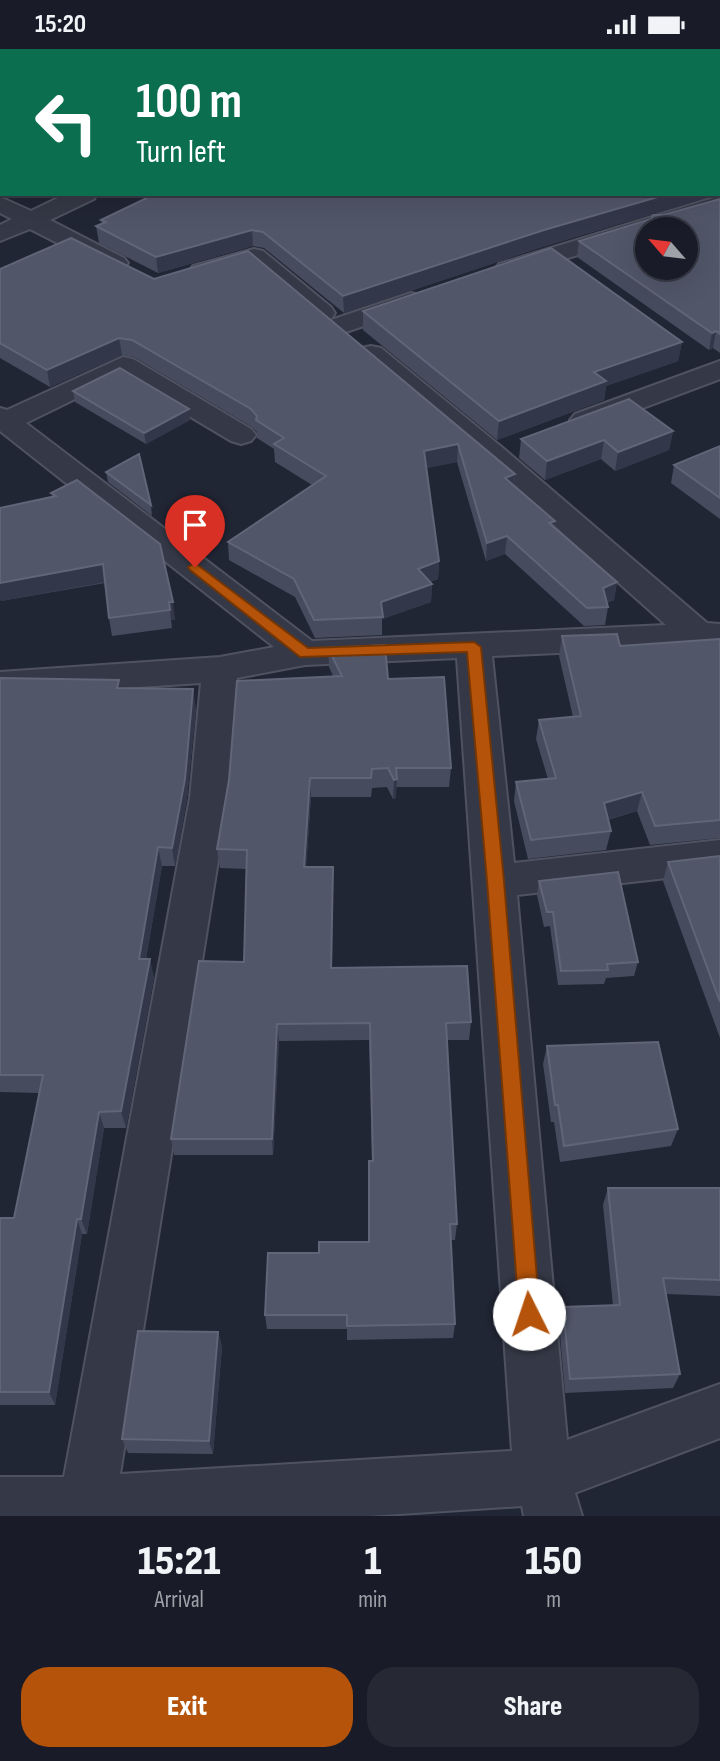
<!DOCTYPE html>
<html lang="en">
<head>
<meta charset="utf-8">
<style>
	:root { --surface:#191c28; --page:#262934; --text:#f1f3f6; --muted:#9fa1a8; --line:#373a45; --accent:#b45309 }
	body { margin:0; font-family:"Sofia Sans Condensed",sans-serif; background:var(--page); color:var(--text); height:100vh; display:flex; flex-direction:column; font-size:26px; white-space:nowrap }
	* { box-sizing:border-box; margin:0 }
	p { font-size:23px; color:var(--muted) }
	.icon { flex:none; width:38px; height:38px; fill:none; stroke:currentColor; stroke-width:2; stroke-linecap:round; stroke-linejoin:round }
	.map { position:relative; height:1467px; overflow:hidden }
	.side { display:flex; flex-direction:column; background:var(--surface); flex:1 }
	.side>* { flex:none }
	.hud { position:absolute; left:0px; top:0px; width:721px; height:147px; box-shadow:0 7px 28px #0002,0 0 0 2px var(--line); background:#0b6e4f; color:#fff; overflow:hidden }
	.needle { width:46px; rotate:298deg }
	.controls { position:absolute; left:635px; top:168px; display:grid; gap:14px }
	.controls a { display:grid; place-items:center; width:63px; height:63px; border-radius:50%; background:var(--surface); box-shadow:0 7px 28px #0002,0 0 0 2px var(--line); font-size:35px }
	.pin { position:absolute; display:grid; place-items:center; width:60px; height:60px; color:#fff; margin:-72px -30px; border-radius:50% 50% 50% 0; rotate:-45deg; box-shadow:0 0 7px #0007 }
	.pin .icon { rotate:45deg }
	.me { position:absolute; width:77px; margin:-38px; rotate:356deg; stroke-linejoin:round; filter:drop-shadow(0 0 5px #0008) }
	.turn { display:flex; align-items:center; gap:24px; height:147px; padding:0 21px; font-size:32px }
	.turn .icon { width:91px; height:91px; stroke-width:2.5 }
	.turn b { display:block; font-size:49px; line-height:60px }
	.eta { display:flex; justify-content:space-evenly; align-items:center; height:119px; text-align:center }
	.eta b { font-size:42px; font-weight:800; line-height:49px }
	.button { display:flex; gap:14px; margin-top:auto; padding:14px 21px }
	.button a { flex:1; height:80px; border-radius:28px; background:var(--accent); color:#fff; font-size:28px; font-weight:800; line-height:80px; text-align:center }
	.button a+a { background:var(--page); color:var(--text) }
	.status { display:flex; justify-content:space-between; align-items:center; height:49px; padding:0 35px; background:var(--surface); direction:ltr }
	.status svg { height:19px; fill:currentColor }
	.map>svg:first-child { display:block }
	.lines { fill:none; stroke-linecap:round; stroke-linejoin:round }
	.minor-casing { stroke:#4f5361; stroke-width:4 }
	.minor { fill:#353846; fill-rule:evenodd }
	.wall { fill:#464b5e }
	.shaded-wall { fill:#323749 }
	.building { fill:#515669; stroke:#606577; stroke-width:2; fill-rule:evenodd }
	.route { fill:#b45309; stroke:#753606; stroke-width:2 }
</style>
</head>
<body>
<div class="status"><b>15:20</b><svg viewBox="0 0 49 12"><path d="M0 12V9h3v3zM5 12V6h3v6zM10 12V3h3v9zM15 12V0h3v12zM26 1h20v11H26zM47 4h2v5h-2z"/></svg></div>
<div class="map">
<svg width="720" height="1467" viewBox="0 0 720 1467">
	<rect width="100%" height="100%" fill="#212635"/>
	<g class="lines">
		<defs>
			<g id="minor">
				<polygon points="66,145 97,145 94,150 50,171 124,209 128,214 124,219 115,222 106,219 30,180 0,192 0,176 12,170 0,164 0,148 31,162"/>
				<polygon points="720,147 720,162 661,180 648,180 648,184 517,225 508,228 499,225 495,220 499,215"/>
				<polygon points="254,200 263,202 331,258 335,264 331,270 322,272 313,270 250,216 202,230 193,227 189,222 193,217"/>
				<polygon points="411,244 420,246 424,252 420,258 337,286 328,284 324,278 328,272"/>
				<path d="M371,297L381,299L504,400L707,574L720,575V595L713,597L492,607L514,814L720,791V823L517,846L567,1391L720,1335V1389L575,1444L582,1467H524L522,1457L369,1467H0V1428H64L190,749L201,634L0,647V623L220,608L274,598L0,382V359L7,361L123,308L133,310L251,380L256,386L251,392L241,395L231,392L122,327L26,374L312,592L666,576L482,412L361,311L357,305L361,299ZM457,609L512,1402L120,1425L228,749L237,629L305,616Z"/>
				<polygon points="720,312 720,330 595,377 585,380 575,377 570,371 575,365"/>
			</g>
		</defs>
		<use href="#minor" class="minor-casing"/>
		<use href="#minor" class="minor"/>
	</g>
	<g class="wall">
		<polygon points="0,0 720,0 720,145 542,198 344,264 264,199 253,197 158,224 99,194 96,177 102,175 101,171 155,145 719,145 719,2 2,2 2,34 0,35"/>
		<polygon points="720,150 720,304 713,299 709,301 577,208 579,192"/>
		<polygon points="71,189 515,425 514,436 554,478 617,533 614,551 607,554 608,558 605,576 584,577 505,505 486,512 457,413 426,419 439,512 438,530 430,533 432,535 431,553 382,570 382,586 315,589 295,548 229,511 228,493 312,436 275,413 274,400 257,389 257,383 252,378 134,308 122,306 50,338 0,309 0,220"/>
		<polygon points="363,262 682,293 678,312 606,337 604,351 497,391 363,281"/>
		<polygon points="73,342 190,371 146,395 75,353"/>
		<polygon points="673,382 669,401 615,422 601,410 545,431 519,409 521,390"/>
		<polygon points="720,397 720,470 671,434 674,416"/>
		<polygon points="106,423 151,456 152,467 108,433"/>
		<polygon points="52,444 160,495 175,571 171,571 172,579 112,587 109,569 105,534 1,552 0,547 0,459 52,448"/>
		<polygon points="562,587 620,597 720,590 720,789 650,796 637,762 608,771 611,782 606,801 528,810 514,752 516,733 548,730 536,690 539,671 573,668 559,607"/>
		<polygon points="328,599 388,630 451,719 449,738 396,738 396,749 393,750 387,738 372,739 371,748 311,748 306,818 333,818 332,919 471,973 469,991 447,991 457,1175 455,1191 451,1191 455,1275 453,1289 347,1291 347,1280 267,1280 265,1266 319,1204 369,1193 372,1112 369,991 279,992 273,1106 174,1106 171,1090 244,913 246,820 220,819 217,800 333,627 329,618"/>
		<polygon points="0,629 120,639 196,659 187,749 175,817 162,817 146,910 154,928 126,1079 104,1079 87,1185 82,1185 55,1356 0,1356 0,1169 14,1169 39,1044 0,1043"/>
		<polygon points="720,807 720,989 663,832 668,813"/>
		<polygon points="539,832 638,913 634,927 606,929 604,935 558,936 550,877 544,878 537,846"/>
		<polygon points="547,997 678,1080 671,1097 560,1113 554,1073 551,1073 543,1015"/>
		<polygon points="608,1139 720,1139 720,1247 666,1245 680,1325 673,1339 565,1344 559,1274 563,1258 613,1257 603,1156"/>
		<polygon points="218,1283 222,1298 213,1405 128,1404 122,1390"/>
	</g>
	<g class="shaded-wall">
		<polygon points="2,124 2,141 0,142 0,125"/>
		<polygon points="720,130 720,145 542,198 344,264 343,247 544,181 668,145 719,145"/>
		<polygon points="252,181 253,197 158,224 156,208"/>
		<polygon points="716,282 713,299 709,301 712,284"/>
		<polygon points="119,289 122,306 50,338 47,321"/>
		<polygon points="682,293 678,312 606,337 604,351 497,391 499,372 594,323"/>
		<polygon points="189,360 190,371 146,395 144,384"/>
		<polygon points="673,382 669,401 615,422 618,403"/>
		<polygon points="604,391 601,410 545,431 547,412"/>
		<polygon points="458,395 457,413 423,420 424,402"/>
		<polygon points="515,425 513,443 505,429"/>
		<polygon points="507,487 505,505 486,512 487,494"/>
		<polygon points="439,512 438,530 418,538 418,520"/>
		<polygon points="103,515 106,533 1,552 0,547 0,534"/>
		<polygon points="617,533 614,551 600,557 603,539"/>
		<polygon points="432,535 431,553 382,570 381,553"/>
		<polygon points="169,553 173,553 175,571 171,571"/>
		<polygon points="193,640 196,659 187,749 175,817 172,799"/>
		<polygon points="310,729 311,748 305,837 304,818"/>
		<polygon points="397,730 396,749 393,750 394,731"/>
		<polygon points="642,743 637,762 600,773 604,754"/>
		<polygon points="158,798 162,817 143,928 139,910"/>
		<polygon points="333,818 333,836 332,936 331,919"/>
		<polygon points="150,910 154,928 126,1079 121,1062"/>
		<polygon points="277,975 279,992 273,1106 272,1090"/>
		<polygon points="99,1063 104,1079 87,1185 81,1170"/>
		<polygon points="77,1170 82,1185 55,1356 49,1343"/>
		<polygon points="218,1283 222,1298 213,1405 209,1392"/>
	</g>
	<g class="building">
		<polygon points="0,0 720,0 720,130 719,2 2,2 2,21 0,19"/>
		<polygon points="2,34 2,124 0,125 0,35"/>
		<polygon points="155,145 668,145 544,181 343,247 263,183 252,181 156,208 96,177 106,173 101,171"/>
		<path d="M720,150V285L716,282L712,284L579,192L651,170L653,166H663ZM648,180H686V219H648Z"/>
		<polygon points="71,189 154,230 248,202 515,425 505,429 555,472 549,474 617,533 603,539 608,558 587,559 507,487 487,494 458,395 424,402 439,512 418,520 432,535 381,553 383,568 314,571 294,530 228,493 326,427 274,395 284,389 256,371 257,367 251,360 132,291 119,289 47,321 0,294 0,220"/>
		<polygon points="551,199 682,293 594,323 606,332 499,372 363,262"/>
		<polygon points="120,319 189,360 144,384 73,342"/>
		<polygon points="629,350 673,382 618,403 604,391 547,412 521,390"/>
		<polygon points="720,397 720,449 674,416"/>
		<polygon points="139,405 151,456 106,423"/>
		<polygon points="77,431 160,495 173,553 169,553 170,561 109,569 103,515 0,534 0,459 56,447 51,444"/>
		<polygon points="617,585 620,597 720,590 720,771 655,777 642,743 604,754 611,782 531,791 516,733 556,729 539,671 581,667 562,587"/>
		<polygon points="385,596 388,630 444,628 451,719 396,719 397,730 394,731 388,719 372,720 371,729 310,729 304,818 333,818 331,919 467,917 471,973 446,974 457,1175 450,1175 455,1275 347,1277 347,1266 265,1266 268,1204 319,1204 319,1193 369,1193 369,1112 373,1112 370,974 277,975 272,1090 171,1090 199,912 244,913 247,801 217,800 229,731 237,632 342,627 328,599"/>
		<polygon points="0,629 119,631 117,639 193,640 185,730 172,799 158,798 139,910 150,910 121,1062 99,1063 81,1170 77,1170 49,1343 0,1343 0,1169 14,1169 43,1026 0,1026"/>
		<polygon points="720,807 720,953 668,813"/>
		<polygon points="618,823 638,913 607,915 608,921 561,922 553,863 547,863 539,832"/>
		<polygon points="658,993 678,1080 564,1097 558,1056 555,1056 547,997"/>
		<polygon points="608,1139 720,1139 720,1231 663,1229 680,1325 570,1330 563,1258 620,1256"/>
		<polygon points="138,1282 218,1283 209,1392 122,1390"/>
	</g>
	<polygon class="route" points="195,514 308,599 474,593 481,598 504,832 540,1265 537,1273 529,1276 522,1273 519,1265 487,832 467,603 300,608 190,521 188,518"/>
</svg>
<div class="controls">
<a><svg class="needle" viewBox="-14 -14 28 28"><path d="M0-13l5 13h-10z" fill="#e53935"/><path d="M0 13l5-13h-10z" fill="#9fa1a8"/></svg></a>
</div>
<div class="pin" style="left:195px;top:518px;background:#d93025"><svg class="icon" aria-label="arrive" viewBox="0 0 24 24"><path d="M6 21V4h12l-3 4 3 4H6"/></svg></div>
<svg class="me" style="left:529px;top:1265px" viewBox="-20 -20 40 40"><circle r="19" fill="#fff"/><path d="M0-13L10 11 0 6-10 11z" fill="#b45309"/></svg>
<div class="hud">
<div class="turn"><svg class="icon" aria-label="left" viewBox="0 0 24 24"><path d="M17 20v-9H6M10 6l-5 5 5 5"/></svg><div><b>100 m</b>Turn left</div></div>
</div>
</div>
<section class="side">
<div class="eta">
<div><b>15:21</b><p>Arrival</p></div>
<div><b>1</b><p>min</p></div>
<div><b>150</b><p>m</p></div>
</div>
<div class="button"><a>Exit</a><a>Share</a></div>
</section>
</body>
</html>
